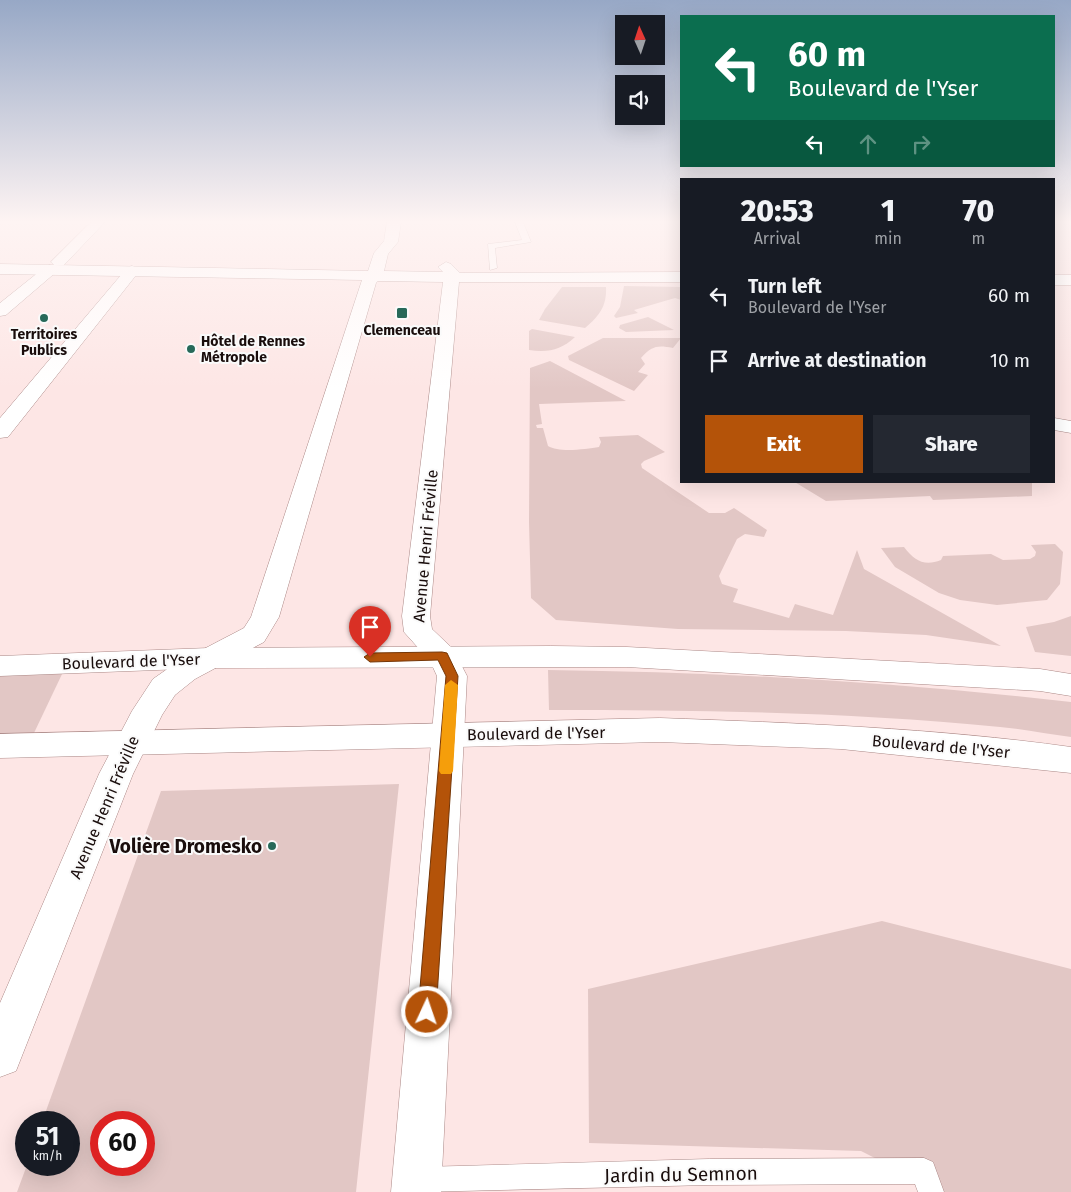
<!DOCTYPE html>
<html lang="en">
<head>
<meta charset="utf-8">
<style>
	:root { --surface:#171b24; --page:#242831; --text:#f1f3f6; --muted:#9ea1a6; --accent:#b45309 }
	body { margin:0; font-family:"Fira Sans",sans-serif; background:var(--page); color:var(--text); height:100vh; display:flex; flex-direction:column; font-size:19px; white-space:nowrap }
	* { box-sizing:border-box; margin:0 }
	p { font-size:16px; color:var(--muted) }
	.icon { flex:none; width:28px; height:28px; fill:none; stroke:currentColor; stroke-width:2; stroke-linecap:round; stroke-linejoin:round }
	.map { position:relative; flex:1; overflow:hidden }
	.details { position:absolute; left:680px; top:178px; width:375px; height:305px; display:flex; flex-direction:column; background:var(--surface); border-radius:0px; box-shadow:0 5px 20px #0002 }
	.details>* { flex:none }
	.hud { position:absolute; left:680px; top:15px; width:375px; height:152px; border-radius:0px; box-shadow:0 5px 20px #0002; background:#0b6e4f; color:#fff; overflow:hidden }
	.needle { width:32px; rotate:357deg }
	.tools { position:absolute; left:615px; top:15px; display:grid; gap:10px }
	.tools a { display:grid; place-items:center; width:50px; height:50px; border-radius:0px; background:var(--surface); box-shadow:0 5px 20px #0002; font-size:25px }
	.speed { position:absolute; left:15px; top:1111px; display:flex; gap:10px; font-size:25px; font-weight:700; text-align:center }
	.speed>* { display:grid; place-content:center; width:65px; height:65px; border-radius:50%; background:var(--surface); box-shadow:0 5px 20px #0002; line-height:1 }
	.speed small { font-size:12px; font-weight:400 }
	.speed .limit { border:8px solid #d22; background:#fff; color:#111 }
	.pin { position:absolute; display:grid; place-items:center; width:42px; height:42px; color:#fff; margin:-51px -21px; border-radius:50% 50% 50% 0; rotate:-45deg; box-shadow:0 0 5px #0007 }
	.pin .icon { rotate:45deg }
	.me { position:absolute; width:55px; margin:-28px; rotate:3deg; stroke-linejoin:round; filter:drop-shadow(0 0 4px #0008) }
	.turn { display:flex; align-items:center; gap:18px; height:105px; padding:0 25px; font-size:22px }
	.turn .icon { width:65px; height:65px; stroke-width:2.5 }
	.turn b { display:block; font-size:35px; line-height:42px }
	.lanes { display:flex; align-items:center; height:48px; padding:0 25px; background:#0003; justify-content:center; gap:25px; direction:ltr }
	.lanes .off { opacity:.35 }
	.eta { display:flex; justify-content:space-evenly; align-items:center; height:85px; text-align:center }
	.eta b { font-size:30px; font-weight:800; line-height:35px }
	.action { display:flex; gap:10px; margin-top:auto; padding:10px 25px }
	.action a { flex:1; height:58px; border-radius:0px; background:var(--accent); color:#fff; font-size:20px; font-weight:800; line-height:58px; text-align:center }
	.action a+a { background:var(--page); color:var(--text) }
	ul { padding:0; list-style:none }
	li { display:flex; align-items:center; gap:15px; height:65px; padding:0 25px }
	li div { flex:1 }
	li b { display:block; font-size:19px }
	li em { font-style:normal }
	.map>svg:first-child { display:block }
	.green { fill:#e2c7c5; fill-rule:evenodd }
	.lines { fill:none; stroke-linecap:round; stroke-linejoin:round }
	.lane-casing { stroke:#ab8886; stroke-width:1 }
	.street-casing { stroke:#ab8886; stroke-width:1 }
	.secondary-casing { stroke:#ab8886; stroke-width:1 }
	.primary-casing { stroke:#ab8886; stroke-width:1 }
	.lane { fill:#fff; fill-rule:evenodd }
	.street { fill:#fff; fill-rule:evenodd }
	.secondary { fill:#fff; fill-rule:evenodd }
	.primary { fill:#fff; fill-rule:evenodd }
	.route { fill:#b45309; stroke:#753606 }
	.slow { fill:#f59e0b }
	.poi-dot { fill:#276959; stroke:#fafafa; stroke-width:2 }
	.labels { text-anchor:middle; stroke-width:4; stroke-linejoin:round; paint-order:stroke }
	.far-poi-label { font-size:14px; font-weight:bold; fill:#190d0c; stroke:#fafafa }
	.street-label { font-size:16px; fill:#190d0c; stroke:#fafafa }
	.near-poi-label { font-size:19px; font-weight:bold; fill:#190d0c; stroke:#fafafa; text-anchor:end }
	.near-street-label { font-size:19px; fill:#190d0c; stroke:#fafafa }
</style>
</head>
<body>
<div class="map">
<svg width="1071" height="1192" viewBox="0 0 1071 1192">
	<rect width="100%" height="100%" fill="#fde6e5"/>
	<g class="green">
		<polygon points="624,286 681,287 681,300 675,298 634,310 638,313 616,318 614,316 620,307"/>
		<path d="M562,287H606C607,306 599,316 585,328L539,320L545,309Z"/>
		<polygon points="648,317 674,330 626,332 619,328 620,325"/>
		<path d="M532,329L575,337C561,350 548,353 529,350V331Z"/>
		<path d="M603,338H681L673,348C657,345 652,346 641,358L645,364L638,372L648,375L634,391L569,360L568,356Z"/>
		<path d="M550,361L626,401L539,404L542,424L536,425L537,428H543L548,446C559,453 586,449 599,447L601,442L599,437L638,435L665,452L644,461L641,464L642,468L709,513H725L734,508L767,530L764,537L745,534L737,539L719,576L722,584L738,589L733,602L789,618L795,604L833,615L857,550L864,569L1001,646L926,635L846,631L678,629L556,620L531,598L529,522L530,368Z"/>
		<polygon points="793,481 1032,481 1032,496 933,500 930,496 826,501"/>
		<path d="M1055,544L1063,552L1060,584L1047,600L997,605L960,600L939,593L895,567L881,548L904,547C914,560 924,567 941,560L943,556L991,554L1003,560L1030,559L1035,556L1036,552L1031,545Z"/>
		<polygon points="1071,616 1071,656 1035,652 1026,627 1054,622"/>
		<path d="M548,670C723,672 897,682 1071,702V737C1047,734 1024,729 1000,727C850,712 699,710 549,710Z"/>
		<polygon points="63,672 34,733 0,734 0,675"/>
		<path d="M399,784L356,1192H17L27,1165H69V1122H42L161,791ZM101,1122H144V1165H101Z"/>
		<polygon points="882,921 1071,969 1071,1192 942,1192 861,1151 589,1143 588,989"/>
	</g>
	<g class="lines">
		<defs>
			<g id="lane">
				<polygon points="515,222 523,222 531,242 495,248 497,268 490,270 488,244 522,240"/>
				<polygon points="924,1158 933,1162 944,1192 918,1192 915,1184 709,1185 420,1192 414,1189 410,1180 414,1171 423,1167 709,1159"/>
			</g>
			<g id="street">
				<polygon points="91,222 105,222 64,265 54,265 51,262"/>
				<polygon points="50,265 58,270 55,273 6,315 0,316 0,303 45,267"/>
				<polygon points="132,266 137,268 140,271 137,274 8,437 0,438 0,418 127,268"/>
				<polygon points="1054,418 1071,421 1071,433 1054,430"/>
			</g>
			<g id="secondary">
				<polygon points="551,646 627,647 1040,669 1071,674 1071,696 1040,691 627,667 209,668 0,676 0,656 209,648"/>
				<path d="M660,718C797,723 935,728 1071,747V773L841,749L660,742L0,758V734Z"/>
			</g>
			<g id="primary">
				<polygon points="387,222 401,222 398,242 388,254 384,271 443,272 438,267 446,262 451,264 460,273 681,272 681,282 459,282 430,616 432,629 453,649 467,676 441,1192 391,1192 437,676 430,661 404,632 402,616 443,282 378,281 376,283 279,617 264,642 195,679 175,695 162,715 133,774 16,1071 0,1077 0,1003 99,774 132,711 153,679 173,665 244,628 251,617 362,280 0,274 0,264 368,271 374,253 384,241"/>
				<rect x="1054" y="275" width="17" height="10"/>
			</g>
		</defs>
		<use href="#lane" class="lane-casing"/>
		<use href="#street" class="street-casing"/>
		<use href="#secondary" class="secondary-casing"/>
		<use href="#primary" class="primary-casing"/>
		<use href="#lane" class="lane"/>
		<use href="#street" class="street"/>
		<use href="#secondary" class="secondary"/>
		<use href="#primary" class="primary"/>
	</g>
	<linearGradient id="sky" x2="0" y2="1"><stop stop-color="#97a8c6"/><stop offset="0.57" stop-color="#fef4f3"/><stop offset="1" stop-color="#fef4f3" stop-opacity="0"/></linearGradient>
	<rect width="1071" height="389" fill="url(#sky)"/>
	<polygon class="route" points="442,652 447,653 458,676 436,1012 434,1018 427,1020 421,1018 418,1012 446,676 438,660 370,662 364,657 370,653"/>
	<polygon class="slow" points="451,680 458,685 453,771 451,774 441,774 439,771 445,685"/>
	<g class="poi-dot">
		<rect x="396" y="307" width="12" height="12" rx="2.5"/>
		<circle cx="44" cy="318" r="5"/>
		<circle cx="191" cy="349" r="5"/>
		<circle cx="272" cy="846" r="5"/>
	</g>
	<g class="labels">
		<g class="far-poi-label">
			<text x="402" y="335">Clemenceau</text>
			<text x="44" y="339">Territoires<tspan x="44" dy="16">Publics</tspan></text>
			<text x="201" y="346" text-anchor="start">Hôtel de Rennes<tspan x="201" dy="16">Métropole</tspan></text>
		</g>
		<g class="street-label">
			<text transform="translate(425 546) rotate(-85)" y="6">Avenue Henri Fréville</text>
			<text transform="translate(131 661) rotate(-2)" y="6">Boulevard de l'Yser</text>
			<text transform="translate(536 733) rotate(-1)" y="6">Boulevard de l'Yser</text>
			<text transform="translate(941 746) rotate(5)" y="6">Boulevard de l'Yser</text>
			<text transform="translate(104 807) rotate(-67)" y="6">Avenue Henri Fréville</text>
		</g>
		<g class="near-poi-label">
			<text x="262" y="853">Volière Dromesko</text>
		</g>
		<g class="near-street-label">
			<text transform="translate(681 1174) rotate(-1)" y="7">Jardin du Semnon</text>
		</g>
	</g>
</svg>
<div class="tools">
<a><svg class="needle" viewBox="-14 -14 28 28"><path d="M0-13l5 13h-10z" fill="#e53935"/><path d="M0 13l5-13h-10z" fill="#9ea1a6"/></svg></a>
<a><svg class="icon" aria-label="sound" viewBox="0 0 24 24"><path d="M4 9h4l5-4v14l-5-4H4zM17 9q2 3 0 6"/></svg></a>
</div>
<div class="speed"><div>51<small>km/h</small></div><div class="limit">60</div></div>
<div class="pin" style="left:370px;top:657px;background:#d93025"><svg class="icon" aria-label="arrive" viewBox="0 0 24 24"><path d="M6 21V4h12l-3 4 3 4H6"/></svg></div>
<svg class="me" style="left:427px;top:1012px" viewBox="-20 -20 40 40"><circle r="17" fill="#b45309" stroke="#fff" stroke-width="3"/><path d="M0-11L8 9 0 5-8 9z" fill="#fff"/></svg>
<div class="hud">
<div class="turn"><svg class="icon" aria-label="left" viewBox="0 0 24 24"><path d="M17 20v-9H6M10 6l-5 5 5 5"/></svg><div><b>60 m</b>Boulevard de l'Yser</div></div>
<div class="lanes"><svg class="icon" aria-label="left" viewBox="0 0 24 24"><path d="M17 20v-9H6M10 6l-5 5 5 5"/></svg><svg class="icon off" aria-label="ahead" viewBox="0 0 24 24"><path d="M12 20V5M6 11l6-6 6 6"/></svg><svg class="icon off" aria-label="right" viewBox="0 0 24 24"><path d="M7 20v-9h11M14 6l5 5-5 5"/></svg></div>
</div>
<section class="details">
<div class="eta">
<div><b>20:53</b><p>Arrival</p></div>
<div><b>1</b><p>min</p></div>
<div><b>70</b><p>m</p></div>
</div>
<ul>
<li><svg class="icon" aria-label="left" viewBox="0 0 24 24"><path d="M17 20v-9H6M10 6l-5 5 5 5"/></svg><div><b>Turn left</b><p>Boulevard de l'Yser</p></div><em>60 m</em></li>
<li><svg class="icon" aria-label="arrive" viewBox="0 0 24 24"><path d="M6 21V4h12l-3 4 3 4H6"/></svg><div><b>Arrive at destination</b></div><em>10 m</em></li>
</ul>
<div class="action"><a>Exit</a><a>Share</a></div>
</section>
</div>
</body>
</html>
